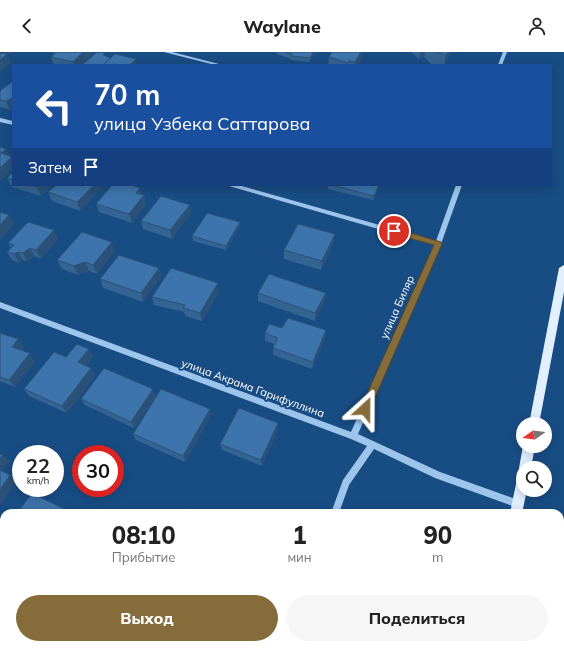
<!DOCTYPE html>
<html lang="ru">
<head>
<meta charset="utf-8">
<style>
	:root { --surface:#fff; --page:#f6f6f6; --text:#222; --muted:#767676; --accent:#856c3a }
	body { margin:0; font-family:Mulish,sans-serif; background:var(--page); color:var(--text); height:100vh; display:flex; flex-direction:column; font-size:15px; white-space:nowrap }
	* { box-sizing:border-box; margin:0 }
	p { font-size:13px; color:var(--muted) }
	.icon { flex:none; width:22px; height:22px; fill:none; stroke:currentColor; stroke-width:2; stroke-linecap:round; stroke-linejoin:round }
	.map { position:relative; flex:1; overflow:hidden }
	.side { position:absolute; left:0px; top:457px; width:564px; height:140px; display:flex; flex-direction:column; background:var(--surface); border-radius:12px 12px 0 0; box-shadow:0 2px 10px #0003 }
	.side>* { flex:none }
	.hud { position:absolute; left:12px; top:12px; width:540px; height:122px; border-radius:0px; box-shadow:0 2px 10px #0003; background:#1a4fa0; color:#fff; overflow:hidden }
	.needle { width:26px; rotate:256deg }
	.buttons { position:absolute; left:516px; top:365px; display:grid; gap:8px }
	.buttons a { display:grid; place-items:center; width:36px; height:36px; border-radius:50%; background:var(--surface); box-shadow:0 2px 10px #0003; font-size:20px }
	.speed { position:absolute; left:12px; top:393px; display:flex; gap:8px; font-size:20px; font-weight:700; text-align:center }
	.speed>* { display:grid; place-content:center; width:52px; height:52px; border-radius:50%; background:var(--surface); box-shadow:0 2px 10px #0003; line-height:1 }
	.speed small { font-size:10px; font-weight:400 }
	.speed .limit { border:6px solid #d22; background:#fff; color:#111 }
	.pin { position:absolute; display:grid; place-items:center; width:34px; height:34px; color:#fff; margin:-17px; border:2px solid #fff; border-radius:50%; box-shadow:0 1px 4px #0007 }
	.me { position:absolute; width:44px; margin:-22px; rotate:24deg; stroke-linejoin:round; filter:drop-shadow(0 0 3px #0008) }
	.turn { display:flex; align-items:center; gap:14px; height:84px; padding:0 16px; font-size:18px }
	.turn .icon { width:52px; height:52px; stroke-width:2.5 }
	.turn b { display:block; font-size:28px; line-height:34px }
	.then { display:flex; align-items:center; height:38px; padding:0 16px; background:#0003; gap:8px; font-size:15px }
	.eta { display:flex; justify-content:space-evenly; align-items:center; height:68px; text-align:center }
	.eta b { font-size:24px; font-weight:800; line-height:28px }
	.cta { display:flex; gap:8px; margin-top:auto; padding:8px 16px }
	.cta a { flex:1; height:46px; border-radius:24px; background:var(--accent); color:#fff; font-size:16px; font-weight:800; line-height:46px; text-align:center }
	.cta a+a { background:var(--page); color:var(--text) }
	header { display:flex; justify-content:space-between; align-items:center; height:52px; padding:0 16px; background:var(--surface); font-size:18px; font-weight:800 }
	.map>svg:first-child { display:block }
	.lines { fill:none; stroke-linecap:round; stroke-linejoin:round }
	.minor { fill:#9dc5ec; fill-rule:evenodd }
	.major { fill:#e2efff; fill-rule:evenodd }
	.wall { fill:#346493 }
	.shaded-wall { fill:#2b5178 }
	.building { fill:#3d74ab; stroke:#2b5178 }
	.route { fill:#856c3a; stroke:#564626 }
	.labels { text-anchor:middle; stroke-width:4; stroke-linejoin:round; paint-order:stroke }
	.street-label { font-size:11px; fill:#fff; stroke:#184d84 }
</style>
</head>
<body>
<header><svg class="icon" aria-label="back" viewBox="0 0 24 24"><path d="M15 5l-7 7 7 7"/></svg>Waylane<svg class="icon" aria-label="person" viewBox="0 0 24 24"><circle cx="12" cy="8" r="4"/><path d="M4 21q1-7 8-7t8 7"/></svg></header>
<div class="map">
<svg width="564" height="597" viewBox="0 0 564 597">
	<rect width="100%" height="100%" fill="#184d84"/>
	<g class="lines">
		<g class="minor">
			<polygon points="164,0 172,0 223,13 215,13"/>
			<polygon points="503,0 507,0 502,13 498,13"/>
			<polygon points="0,66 13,69 13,73 0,70"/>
			<polygon points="228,133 238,133 436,189 456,133 462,133 441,192 358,382 440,420 521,449 522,452 521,455 518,456 435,426 374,397 349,433 339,461 331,461 343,428 367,394 351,387 0,256 0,250 351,380 434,193 229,134"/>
			<polygon points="0,554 4,556 4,566 0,564"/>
			<polygon points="72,593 88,593 91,597 75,597"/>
			<polygon points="324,593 334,593 333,597 323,597"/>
		</g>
		<g class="major">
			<polygon points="564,213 564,240 539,372 529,372 559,216"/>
			<polygon points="523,394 535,394 531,416 523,416 523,421 519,416"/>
			<polygon points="523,421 523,438 527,438 522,461 510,461 517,427 519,423"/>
			<polygon points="484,593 498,593 497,597 483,597"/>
		</g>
	</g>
	<g class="wall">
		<polygon points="53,0 90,0 91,4 82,13 54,13 51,5 54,3"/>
		<polygon points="277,0 316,0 309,10 291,8 291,7 277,2"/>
		<polygon points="411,0 451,0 444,13 432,13 424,5 419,7"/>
		<polygon points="329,5 362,5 358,13 328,13"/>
		<polygon points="13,29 10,58 0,55 0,39"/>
		<polygon points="13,120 13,133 52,133 41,144 12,135 7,126"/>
		<polygon points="328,133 380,133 373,148 328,137"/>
		<polygon points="101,137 80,159 52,149 48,140"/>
		<polygon points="142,143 144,143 146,152 132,171 99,160 96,152"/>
		<polygon points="190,153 191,161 172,187 143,177 141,169"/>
		<polygon points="240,170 240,174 226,198 193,189 192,184"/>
		<polygon points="54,178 58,187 41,207 35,204 27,209 23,208 19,211 12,208 7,200 11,196 8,191"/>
		<polygon points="334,190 321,218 284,207 284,198"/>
		<polygon points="115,199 97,222 89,219 78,223 62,217 57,208"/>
		<polygon points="159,216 161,224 143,250 103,236 100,227"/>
		<polygon points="219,239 202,269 185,264 184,260 154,253 152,245"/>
		<polygon points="258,241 326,241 325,249 315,269 258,249"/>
		<polygon points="282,276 326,278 325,286 312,317 273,303 273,296 274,292 265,289 265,281"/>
		<polygon points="0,281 24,295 21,298 35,309 15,335 0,329"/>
		<polygon points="89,297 93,305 86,314 91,316 95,323 67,361 29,344 24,337 66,305"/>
		<polygon points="156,344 134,376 85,353 81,347"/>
		<polygon points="211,363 185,410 136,388 133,382"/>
		<polygon points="278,378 262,414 222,398 220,392"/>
	</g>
	<g class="shaded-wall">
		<polygon points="4,0 12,0 7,3 11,11 0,20 0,8 5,4"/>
		<polygon points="83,0 90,0 91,4 82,13 74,13 73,10"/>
		<polygon points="313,0 316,0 309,10 310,6"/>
		<polygon points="361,0 363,0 362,5 358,13 355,13 355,10"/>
		<polygon points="420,0 425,0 424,5 419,7"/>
		<polygon points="448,0 451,0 444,13 446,3"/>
		<polygon points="136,7 137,13 130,13"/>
		<polygon points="13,46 13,57 10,58 6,49"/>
		<polygon points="6,97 11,106 12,105 13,107 13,117 0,129 0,116 1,101"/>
		<polygon points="39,133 52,133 41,144 37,135"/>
		<polygon points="94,133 100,133 101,137 80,159 77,150"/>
		<polygon points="379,133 380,133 373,148 374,144"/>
		<polygon points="140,136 143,145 144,143 146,152 132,171 129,162 136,141"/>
		<polygon points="190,153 191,161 172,187 170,178"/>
		<polygon points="9,163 14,172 0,187 0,173"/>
		<polygon points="240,170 240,174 226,198 226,194"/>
		<polygon points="54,178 58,187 41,207 36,198"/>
		<polygon points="335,182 334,190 321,218 322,209"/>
		<polygon points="112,190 115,199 97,222 93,213"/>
		<polygon points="30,196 35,204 27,209 23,201"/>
		<polygon points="18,200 23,208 19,211 14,202"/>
		<polygon points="85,210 89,219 78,223 74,214"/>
		<polygon points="159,216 161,224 143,250 141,241"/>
		<polygon points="218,231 219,239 202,269 200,261"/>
		<polygon points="326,241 325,249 315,269 315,261"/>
		<polygon points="326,278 325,286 312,317 313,310"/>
		<polygon points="18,287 24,295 18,302 12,295"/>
		<polygon points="89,297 93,305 83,318 78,310"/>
		<polygon points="30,301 35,309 15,335 9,328"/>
		<polygon points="91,316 95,323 67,361 62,354"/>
		<polygon points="153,337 156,344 134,376 131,370"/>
		<polygon points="210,357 211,363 185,410 183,404"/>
		<polygon points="278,371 278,378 262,414 261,408"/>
		<polygon points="3,403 10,409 0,421 0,407"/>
		<polygon points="10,423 17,429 0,453 0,438"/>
	</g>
	<g class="building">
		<polygon points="57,0 83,0 73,10 51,5"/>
		<polygon points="97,0 105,1 103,3 111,6 103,13 82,13"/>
		<polygon points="285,0 313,0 310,6 291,4 292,2"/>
		<polygon points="332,0 361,0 355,10 349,9 348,11 329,5"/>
		<polygon points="435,0 448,0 446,3 437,1"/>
		<polygon points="0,1 7,2 0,8"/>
		<polygon points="115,2 136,7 130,13 103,13"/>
		<polygon points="13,29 13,46 6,49 0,48 0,39"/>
		<polygon points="0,95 6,97 1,101 12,105 0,116"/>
		<polygon points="13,120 13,128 7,126"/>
		<polygon points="31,133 39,133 37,135"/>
		<polygon points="56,133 94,133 77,150 48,140"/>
		<polygon points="112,133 131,133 140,136 136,141 144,143 129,162 96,152"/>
		<polygon points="332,133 379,133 374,144"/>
		<polygon points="161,144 190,153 170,178 141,169"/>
		<polygon points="0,160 9,163 0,173"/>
		<polygon points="207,161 240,170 226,194 192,184"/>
		<polygon points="28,170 54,178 36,198 30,196 23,201 18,200 14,202 7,200 14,193 8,191"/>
		<polygon points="298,172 335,182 322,209 284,198"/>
		<polygon points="82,180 112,190 93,213 85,210 74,214 57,208"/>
		<polygon points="119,203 159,216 141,241 100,227"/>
		<polygon points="171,216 218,231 200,261 183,256 185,253 152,245"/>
		<polygon points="269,222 326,241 315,261 258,241"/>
		<polygon points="288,266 326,278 313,310 273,296 278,286 265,281 269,272 282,276"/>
		<polygon points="0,281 18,287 12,295 30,301 9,328 0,325"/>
		<polygon points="77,292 89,297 78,310 91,316 62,354 24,337 54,300 66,305"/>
		<polygon points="104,316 153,337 131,370 81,347"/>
		<polygon points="161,337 210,357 183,404 133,382"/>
		<polygon points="239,356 278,371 261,408 220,392"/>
		<polygon points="0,402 3,403 0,407"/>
		<polygon points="0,418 10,423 0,438"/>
		<polygon points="32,441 72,461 17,461"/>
		<polygon points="186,456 198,461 183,461"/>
		<polygon points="4,479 4,486 0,484"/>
	</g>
	<polygon class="route" points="394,176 441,190 442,192 370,357 365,361 360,357 434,193 391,181 390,179"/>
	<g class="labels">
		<g class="street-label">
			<text transform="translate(397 255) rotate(-66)" y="4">улица Биляр</text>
			<text transform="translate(253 336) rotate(20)" y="4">улица Акрама Гарифуллина</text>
		</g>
	</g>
</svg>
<div class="buttons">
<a><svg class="needle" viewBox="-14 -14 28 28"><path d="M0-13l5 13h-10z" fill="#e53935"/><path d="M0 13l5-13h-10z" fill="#767676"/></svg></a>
<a><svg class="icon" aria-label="search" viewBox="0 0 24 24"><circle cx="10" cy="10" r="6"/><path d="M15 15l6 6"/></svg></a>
</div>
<div class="speed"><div>22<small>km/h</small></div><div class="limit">30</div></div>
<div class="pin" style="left:394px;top:179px;background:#d93025"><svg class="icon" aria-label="arrive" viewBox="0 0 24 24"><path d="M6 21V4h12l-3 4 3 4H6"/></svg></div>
<svg class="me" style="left:365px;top:357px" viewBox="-20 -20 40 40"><path d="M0-17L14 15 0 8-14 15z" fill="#856c3a" stroke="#fff" stroke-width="4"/></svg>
<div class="hud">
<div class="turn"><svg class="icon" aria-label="left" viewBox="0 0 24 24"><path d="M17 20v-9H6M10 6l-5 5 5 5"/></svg><div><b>70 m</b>улица Узбека Саттарова</div></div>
<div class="then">Затем<svg class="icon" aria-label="arrive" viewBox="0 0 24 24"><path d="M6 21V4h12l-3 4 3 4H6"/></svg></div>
</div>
<section class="side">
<div class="eta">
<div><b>08:10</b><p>Прибытие</p></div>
<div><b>1</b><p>мин</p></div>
<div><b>90</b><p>m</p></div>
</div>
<div class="cta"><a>Выход</a><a>Поделиться</a></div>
</section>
</div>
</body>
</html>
